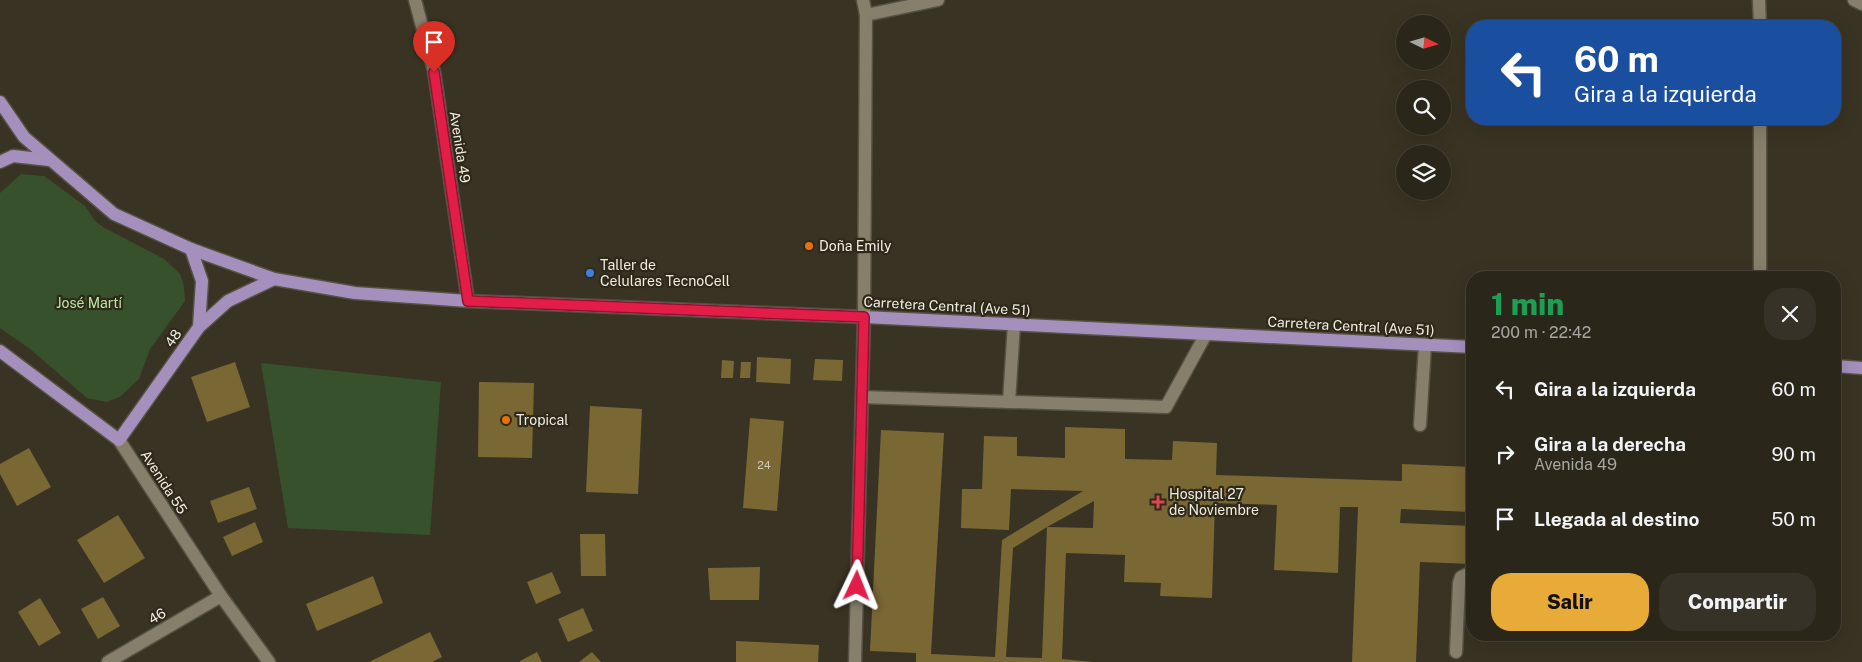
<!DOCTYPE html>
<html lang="es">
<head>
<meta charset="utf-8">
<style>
	:root { --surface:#2b261a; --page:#373227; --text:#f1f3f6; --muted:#a6a5a2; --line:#474339; --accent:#e9ab38 }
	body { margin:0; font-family:"Public Sans",sans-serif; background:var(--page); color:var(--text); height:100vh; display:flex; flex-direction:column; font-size:19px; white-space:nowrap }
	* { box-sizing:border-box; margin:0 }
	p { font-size:16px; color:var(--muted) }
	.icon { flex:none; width:28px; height:28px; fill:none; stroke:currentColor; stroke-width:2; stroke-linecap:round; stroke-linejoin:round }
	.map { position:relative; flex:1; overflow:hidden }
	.drawer { position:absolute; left:1466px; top:271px; width:375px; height:370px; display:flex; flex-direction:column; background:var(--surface); border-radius:20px; box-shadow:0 5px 20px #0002,0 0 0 1px var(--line) }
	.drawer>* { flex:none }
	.hud { position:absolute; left:1466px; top:20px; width:375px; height:105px; border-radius:20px; box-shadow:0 5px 20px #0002,0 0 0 1px var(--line); background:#1a4fa0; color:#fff; overflow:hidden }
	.needle { width:32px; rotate:95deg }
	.tools { position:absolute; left:1396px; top:15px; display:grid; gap:10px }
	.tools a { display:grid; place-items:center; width:55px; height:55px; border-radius:50%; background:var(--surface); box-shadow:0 5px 20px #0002,0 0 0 1px var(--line); font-size:25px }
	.pin { position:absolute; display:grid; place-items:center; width:42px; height:42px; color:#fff; margin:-51px -21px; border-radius:50% 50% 50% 0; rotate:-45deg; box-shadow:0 0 5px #0007 }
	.pin .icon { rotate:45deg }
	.me { position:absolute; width:55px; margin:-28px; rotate:2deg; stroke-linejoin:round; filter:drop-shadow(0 0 4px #0008) }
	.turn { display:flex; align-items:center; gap:18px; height:105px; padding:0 25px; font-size:22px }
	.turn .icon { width:65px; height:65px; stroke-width:2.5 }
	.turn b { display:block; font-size:35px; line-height:42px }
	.round { display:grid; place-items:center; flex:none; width:52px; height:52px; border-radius:20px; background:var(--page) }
	.headline { display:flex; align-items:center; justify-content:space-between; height:85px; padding:0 25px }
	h1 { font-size:30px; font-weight:800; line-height:38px; color:#1e9e55 }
	.cta { display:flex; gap:10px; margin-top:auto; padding:10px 25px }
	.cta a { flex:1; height:58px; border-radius:20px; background:var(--accent); color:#111; font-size:20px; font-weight:800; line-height:58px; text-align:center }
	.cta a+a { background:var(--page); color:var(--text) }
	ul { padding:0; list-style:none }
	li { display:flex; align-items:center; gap:15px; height:65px; padding:0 25px }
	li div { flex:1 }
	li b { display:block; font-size:19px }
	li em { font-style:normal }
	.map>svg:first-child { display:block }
	.green { fill:#37512c }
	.building { fill:#796734; fill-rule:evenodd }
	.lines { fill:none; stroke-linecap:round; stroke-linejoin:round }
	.minor-casing { stroke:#565143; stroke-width:15 }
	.major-casing { stroke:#565143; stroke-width:15 }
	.minor { stroke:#867f6c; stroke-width:12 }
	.major { stroke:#a58fbc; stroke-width:12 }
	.route-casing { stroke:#92132f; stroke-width:12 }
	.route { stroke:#e11d48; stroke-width:9 }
	.food-dot { fill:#e8710a; stroke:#2f2919; stroke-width:2 }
	.shop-dot { fill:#3f7fe0; stroke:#2f2919; stroke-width:2 }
	.health-dot { fill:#e0444e; stroke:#2f2919; stroke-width:2 }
	.labels { text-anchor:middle; stroke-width:4.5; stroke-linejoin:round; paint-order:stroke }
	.number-label { font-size:11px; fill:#d2cab6 }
	.street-label { font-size:14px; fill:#efebe1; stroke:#2f2919 }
	.poi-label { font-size:14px; fill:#efebe1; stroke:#2f2919; text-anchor:start }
	.park-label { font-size:14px; fill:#b6e6a3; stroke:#2f2919 }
</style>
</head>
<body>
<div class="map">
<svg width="1862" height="662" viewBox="0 0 1862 662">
	<rect width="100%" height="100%" fill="#393323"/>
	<g class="green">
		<polygon points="21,174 44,176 85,206 95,221 103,227 164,259 180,274 184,286 185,301 150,349 139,379 120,397 106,402 87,398 30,349 0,328 0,193"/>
		<polygon points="261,363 441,382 430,535 288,528"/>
	</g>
	<g class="building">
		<polygon points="757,357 791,359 790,384 756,382"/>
		<polygon points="815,359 843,360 842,381 813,380"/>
		<polygon points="722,360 734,361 733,378 721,378"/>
		<polygon points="235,362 250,407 207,422 191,377"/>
		<polygon points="741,362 751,362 750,378 740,378"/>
		<polygon points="479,382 534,383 532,458 478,457"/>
		<polygon points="590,406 642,409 638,494 586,492"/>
		<polygon points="750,418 784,421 777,511 743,508"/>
		<path d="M1065,427L1125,429V459L1172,460L1173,441L1217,443L1216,475L1402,481V464L1472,467V512L1401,509L1400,523L1472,526V564L1420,562L1416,662H1352L1358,507H1340L1338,573L1274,570L1277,505L1215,503L1212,598L1160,596L1161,583L1124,582L1125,555L1066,553L1062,659L1093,662H916V653L870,651L881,430L944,433L931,654L995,657L1002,540L1083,491L1011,489L1009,530L961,528L962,489H982L984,436L1017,437V456L1065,458ZM1094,501L1093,528L1047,527L1042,658L1006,657L1013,548L1047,527Z"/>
		<polygon points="29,448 51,487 17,506 0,474 0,464"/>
		<polygon points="249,487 257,509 218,523 210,501"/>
		<polygon points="118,515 145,558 104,583 77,540"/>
		<polygon points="255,522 263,542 232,556 223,537"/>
		<polygon points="580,534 605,534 606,576 581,576"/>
		<polygon points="760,567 759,600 710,600 708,568"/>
		<polygon points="552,572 561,593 536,604 527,582"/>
		<polygon points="373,576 383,603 317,631 306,604"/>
		<polygon points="103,597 120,626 98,639 81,609"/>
		<polygon points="40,598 61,633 39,646 18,612"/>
		<polygon points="583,608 593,631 568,642 558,619"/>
		<polygon points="430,632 442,657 432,662 369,662"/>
		<polygon points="736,641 819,645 818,662 736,662"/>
		<polygon points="537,652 542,662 520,662 520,661"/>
		<polygon points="592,652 601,662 579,662"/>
	</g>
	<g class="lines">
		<defs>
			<g id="minor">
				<polyline points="415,0 434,71 468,301"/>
				<polyline points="1759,0 1760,26"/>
				<polyline points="1854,0 1862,4"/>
				<polyline points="866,15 938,0"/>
				<polyline points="1760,119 1760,278"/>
				<polyline points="862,397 1166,407 1206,334"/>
				<polyline points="1009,402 1014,324"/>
				<polyline points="1420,425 1425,345"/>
				<polyline points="119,440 221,596 269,662"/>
				<polyline points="1456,652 1459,583 1461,577 1472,572"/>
				<polyline points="108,662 221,596"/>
				<polyline points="855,662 864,317 866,15 863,0"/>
			</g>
			<g id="major">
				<polyline points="0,102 24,137 114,214 191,249 274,279 355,293 468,301 864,317 1472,347"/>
				<polyline points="0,162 13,156 49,160"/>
				<polyline points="191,249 202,281 199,327"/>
				<polyline points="0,351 119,440 199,327 228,301 274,279"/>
				<polyline points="1835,366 1862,368"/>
			</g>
		</defs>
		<use href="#minor" class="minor-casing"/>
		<use href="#major" class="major-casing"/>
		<use href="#minor" class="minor"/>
		<use href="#major" class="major"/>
	</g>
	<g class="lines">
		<defs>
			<polyline id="route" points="434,72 468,301 864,317 857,586"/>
		</defs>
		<use href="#route" class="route-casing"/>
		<use href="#route" class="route"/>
	</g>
	<g class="food-dot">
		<circle cx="809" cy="246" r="5"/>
		<circle cx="506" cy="420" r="5"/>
	</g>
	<circle class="shop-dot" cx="590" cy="273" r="5"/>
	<path class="health-dot" d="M1155.5 494.5h5v5h5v5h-5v5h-5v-5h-5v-5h5z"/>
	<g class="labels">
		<g class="number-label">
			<text x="764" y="469">24</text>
		</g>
		<g class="street-label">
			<text transform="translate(460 147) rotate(81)" y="5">Avenida 49</text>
			<text transform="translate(947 306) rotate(3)" y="5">Carretera Central (Ave 51)</text>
			<text transform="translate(1351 326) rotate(3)" y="5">Carretera Central (Ave 51)</text>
			<text transform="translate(173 338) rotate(-55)" y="5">48</text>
			<text transform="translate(164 482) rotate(57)" y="5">Avenida 55</text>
			<text transform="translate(157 616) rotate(-30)" y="5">46</text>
		</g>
		<g class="poi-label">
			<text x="819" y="251">Doña Emily</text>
			<text x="600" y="270">Taller de<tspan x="600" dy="16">Celulares TecnoCell</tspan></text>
			<text x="516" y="425">Tropical</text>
			<text x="1169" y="499">Hospital 27<tspan x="1169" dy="16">de Noviembre</tspan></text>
		</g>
		<g class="park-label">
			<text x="89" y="308">José Martí</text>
		</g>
	</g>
</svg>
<div class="tools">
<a><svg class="needle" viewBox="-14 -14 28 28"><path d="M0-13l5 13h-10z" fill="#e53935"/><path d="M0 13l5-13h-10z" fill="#a6a5a2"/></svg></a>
<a><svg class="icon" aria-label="search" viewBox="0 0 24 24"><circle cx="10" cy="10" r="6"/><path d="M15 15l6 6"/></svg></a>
<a><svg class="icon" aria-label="layers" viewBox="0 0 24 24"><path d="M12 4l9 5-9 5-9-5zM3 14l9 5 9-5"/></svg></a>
</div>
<div class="pin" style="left:434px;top:72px;background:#d93025"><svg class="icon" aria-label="arrive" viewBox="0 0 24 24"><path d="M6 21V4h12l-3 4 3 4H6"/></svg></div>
<svg class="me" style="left:857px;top:586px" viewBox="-20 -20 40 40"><path d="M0-17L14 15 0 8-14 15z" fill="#e11d48" stroke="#fff" stroke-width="4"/></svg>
<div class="hud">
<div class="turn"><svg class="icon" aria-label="left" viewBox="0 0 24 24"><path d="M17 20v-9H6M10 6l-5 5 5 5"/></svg><div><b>60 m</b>Gira a la izquierda</div></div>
</div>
<section class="drawer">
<div class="headline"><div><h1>1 min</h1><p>200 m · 22:42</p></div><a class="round"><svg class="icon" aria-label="close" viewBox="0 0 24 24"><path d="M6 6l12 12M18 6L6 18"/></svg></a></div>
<ul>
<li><svg class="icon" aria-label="left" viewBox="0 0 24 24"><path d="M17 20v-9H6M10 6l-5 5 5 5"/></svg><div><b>Gira a la izquierda</b></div><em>60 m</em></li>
<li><svg class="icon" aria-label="right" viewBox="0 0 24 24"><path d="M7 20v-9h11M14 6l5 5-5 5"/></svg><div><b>Gira a la derecha</b><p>Avenida 49</p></div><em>90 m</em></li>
<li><svg class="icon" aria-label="arrive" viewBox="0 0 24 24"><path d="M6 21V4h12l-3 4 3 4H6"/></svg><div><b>Llegada al destino</b></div><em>50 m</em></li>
</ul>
<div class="cta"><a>Salir</a><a>Compartir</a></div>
</section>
</div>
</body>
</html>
